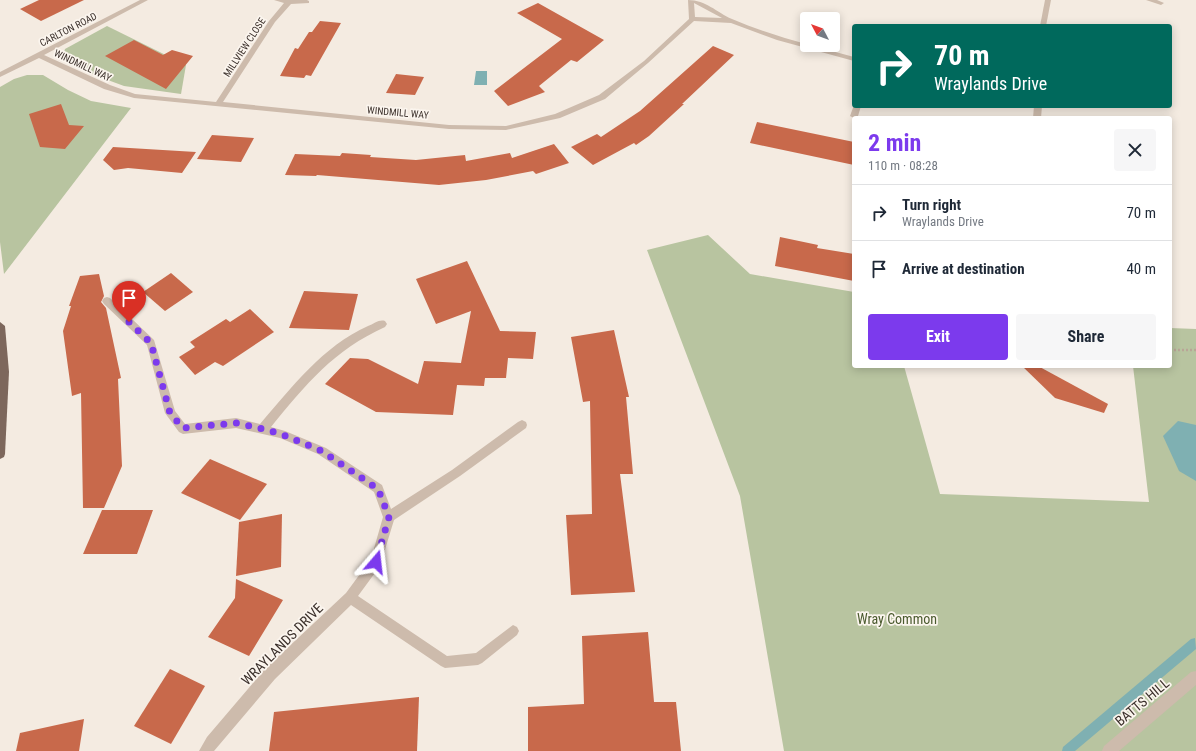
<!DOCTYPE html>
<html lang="en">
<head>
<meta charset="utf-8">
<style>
	:root { --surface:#fff; --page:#f6f6f7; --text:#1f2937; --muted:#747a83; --line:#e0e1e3; --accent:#7c3aed }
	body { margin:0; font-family:"Roboto Condensed",sans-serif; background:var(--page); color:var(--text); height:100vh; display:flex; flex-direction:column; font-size:15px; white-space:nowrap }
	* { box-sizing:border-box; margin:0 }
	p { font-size:13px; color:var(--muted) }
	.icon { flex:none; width:22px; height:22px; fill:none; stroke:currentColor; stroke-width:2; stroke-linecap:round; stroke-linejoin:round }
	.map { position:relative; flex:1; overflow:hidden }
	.sheet { position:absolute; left:852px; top:116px; width:320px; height:252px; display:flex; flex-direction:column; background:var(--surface); border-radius:4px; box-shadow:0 2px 10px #0003 }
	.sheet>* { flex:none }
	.banner { position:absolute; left:852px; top:24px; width:320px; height:84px; border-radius:4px; box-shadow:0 2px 10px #0003; background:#00695c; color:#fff; overflow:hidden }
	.needle { width:26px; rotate:311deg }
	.buttons { position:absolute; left:800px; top:12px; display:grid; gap:8px }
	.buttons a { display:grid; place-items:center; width:40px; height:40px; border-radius:4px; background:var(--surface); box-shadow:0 2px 10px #0003; font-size:20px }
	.pin { position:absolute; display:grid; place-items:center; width:34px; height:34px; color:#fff; margin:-41px -17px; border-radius:50% 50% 50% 0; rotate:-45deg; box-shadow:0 0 4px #0007 }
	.pin .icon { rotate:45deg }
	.me { position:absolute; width:44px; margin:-22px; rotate:17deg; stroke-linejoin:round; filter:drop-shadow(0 0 3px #0008) }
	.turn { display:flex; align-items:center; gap:14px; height:84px; padding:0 16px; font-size:18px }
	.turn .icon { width:52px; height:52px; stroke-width:2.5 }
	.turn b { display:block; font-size:28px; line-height:34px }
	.round { display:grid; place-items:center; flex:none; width:42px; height:42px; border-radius:4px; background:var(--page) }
	.overview { display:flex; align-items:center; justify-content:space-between; height:68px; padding:0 16px }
	h1 { font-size:24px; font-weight:700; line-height:30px; color:var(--accent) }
	.action { display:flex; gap:8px; margin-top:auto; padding:8px 16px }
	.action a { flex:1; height:46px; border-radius:4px; background:var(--accent); color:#fff; font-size:16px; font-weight:700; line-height:46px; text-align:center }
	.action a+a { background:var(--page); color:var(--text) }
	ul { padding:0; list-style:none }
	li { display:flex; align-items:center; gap:12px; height:56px; padding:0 16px; border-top:1px solid var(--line) }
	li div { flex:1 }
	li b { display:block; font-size:15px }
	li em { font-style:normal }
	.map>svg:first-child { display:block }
	.green { fill:#b8c4a0 }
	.water { fill:#7fb0b2 }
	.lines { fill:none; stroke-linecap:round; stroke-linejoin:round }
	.stream { fill:#7fb0b2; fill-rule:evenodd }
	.building { fill:#c8694b }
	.path { stroke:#b9a596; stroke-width:2.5; stroke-dasharray:2 2; stroke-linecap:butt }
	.minor { fill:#cdbbac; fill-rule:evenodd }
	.major { fill:#7d675c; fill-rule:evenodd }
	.route { stroke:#7c3aed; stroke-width:7; stroke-dasharray:0 12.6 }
	.labels { text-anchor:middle; stroke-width:3.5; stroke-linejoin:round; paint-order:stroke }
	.far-street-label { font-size:10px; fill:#3b302b; stroke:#fbf5ee }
	.near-park-label { font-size:14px; fill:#4a5a2e; stroke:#fbf5ee }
	.near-street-label { font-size:14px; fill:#3b302b; stroke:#fbf5ee }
</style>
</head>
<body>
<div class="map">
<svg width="1196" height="751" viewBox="0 0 1196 751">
	<rect width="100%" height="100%" fill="#f4ebe1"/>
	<g class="green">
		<polygon points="107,26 186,65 181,94 124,86 97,76 67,60 63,56 65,49"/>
		<polygon points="27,75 43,75 68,90 91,101 131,108 4,274 0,242 0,87 14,79"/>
		<polygon points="708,235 750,274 854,292 854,366 904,366 940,494 1149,502 1133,366 1170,366 1170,328 1196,329 1196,751 784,751 740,496 647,250"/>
	</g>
	<g class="water">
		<polygon points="476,71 487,71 487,85 474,85"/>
		<polygon points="1178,421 1196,425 1196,481 1179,471 1163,436"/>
	</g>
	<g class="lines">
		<polygon class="stream" points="1195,638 1196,649 1075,751 1062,751 1063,747 1191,639"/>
	</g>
	<g class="building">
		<polygon points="39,0 84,0 41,21 20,9"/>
		<polygon points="538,3 604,40 577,62 571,60 539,86 545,92 508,106 494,91 562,39 517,13"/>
		<polygon points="320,21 341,23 311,76 306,75 304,78 280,76 295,48 298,49 309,32 312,32"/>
		<polygon points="134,40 163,55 172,50 193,56 166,89 105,56"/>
		<polygon points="713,46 734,55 682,104 684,104 649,136 636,145 634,143 593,165 571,147 597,134 601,137 640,111"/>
		<polygon points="396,74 424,77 415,95 386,93"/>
		<polygon points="61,104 69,125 84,126 65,149 40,147 29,114"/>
		<polygon points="757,122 854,142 854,165 750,143"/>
		<polygon points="212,135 254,138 241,162 197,159"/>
		<polygon points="554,144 569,163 536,174 533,171 486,180 439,185 317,175 316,176 285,175 295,154 340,156 342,153 371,155 370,157 416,160 465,155 466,161 510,153 512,158"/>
		<polygon points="113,147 196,152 182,173 128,168 114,170 103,160"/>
		<polygon points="780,237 818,245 817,248 854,254 854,281 775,266"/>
		<polygon points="467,261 500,331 536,332 533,359 508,358 506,378 485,378 484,386 457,385 453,415 376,412 325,384 350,358 368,359 418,384 424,361 461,363 471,311 436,324 416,279"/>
		<polygon points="171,273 193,292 165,311 143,292"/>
		<polygon points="99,274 104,296 101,302 106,308 121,378 118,379 122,466 104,508 83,508 81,393 72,396 63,331 71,306 69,306 80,276"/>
		<polygon points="304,291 358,294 349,330 289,328"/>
		<polygon points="250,309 274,332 223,366 215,362 195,375 179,357 195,347 190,342 226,319 230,322"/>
		<polygon points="614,330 629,397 626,397 633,474 620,474 635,592 571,595 566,515 592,514 590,401 583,402 571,337"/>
		<polygon points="1022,366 1038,366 1108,404 1104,413 1055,398"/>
		<polygon points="210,459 267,484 240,520 181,493"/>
		<polygon points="102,510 153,510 137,554 83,554"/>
		<polygon points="282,514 281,567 236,576 239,522"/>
		<polygon points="236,579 283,600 249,656 208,637 235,598"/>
		<polygon points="648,632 654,702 676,702 681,751 528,751 528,707 584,704 582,636"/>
		<polygon points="170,669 205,686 171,744 134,726"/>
		<polygon points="419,697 417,751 269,751 274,712"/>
		<polygon points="84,719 79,751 16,751 20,733"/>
	</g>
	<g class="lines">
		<polyline class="path" points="1170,350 1196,350"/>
		<g class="minor">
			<path d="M140,0H148L44,55L110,85L135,94L216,102L269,21L284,3L274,0H307L309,1V3L291,4L275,22L223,102L449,125L506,126L555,114L599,95L644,61L689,19L688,0C706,0 716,12 732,19C772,36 813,46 854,57V61L777,40L731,23L694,21L648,63L605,99L560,118L506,130L449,129L134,98L104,89L39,58L0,77V72ZM694,3L722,18L695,17Z"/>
			<polygon points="1045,0 1051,0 1046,26 1040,26"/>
			<polygon points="1146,0 1157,0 1164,3 1161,5"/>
			<polygon points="854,105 861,106 858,116 854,118 850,116"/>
			<polygon points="1034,106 1042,106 1041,118 1033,118"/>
			<path d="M107,297L110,298L154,340L175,411L185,424L236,418L260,424C292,387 323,346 368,326C374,324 379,319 385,321L387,324L385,327C334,350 306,384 271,427L285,431L326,448L382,485L391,509L452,470L518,422L522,420L526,422L527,425L526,428L460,476L394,520L380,566L358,596L447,656L476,653L513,625L517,627L519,631L517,635L482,663L478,665L445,668L441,666L351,605L275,679L214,751H199L207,737L265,669L346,593L371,559L383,517L374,492L318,454L280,438L236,428L183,434L179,432L165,413L147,345L104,304L102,301L104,298Z"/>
			<polygon points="1196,671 1196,685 1119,751 1102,751 1104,746 1191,672"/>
		</g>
		<polygon class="major" points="0,322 5,326 9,372 5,454 4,457 0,459"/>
	</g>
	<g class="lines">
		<polyline class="route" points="129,322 151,343 170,413 183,428 236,423 263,429 281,434 322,451 344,466 378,489 389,517 376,562"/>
	</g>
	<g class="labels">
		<g class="far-street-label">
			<text transform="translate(68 29) rotate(-27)" y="4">CARLTON ROAD</text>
			<text transform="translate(244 47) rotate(-57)" y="4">MILLVIEW CLOSE</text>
			<text transform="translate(83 65) rotate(25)" y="4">WINDMILL WAY</text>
			<text transform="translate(398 112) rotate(5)" y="4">WINDMILL WAY</text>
		</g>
		<g class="near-park-label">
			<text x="897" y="624">Wray Common</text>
		</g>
		<g class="near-street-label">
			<text transform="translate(282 644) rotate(-45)" y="5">WRAYLANDS DRIVE</text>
			<text transform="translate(1142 702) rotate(-40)" y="5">BATTS HILL</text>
		</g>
	</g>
</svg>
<div class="buttons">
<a><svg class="needle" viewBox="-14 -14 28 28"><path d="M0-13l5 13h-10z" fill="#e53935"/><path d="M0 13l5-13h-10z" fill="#747a83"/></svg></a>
</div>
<div class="pin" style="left:129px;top:322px;background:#d93025"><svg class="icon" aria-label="arrive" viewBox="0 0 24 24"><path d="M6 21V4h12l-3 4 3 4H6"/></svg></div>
<svg class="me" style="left:376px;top:562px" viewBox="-20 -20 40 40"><path d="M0-17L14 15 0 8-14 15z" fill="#7c3aed" stroke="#fff" stroke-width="4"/></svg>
<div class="banner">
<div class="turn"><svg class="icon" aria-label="right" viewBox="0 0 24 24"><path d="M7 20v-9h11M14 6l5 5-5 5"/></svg><div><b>70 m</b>Wraylands Drive</div></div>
</div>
<section class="sheet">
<div class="overview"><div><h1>2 min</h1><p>110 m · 08:28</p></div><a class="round"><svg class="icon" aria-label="close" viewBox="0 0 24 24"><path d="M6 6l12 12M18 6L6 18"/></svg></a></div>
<ul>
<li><svg class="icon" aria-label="right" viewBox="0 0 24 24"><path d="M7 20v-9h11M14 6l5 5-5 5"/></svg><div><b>Turn right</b><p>Wraylands Drive</p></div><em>70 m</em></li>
<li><svg class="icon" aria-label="arrive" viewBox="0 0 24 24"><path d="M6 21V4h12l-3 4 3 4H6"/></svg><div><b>Arrive at destination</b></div><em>40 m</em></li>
</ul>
<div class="action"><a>Exit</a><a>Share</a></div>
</section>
</div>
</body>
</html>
